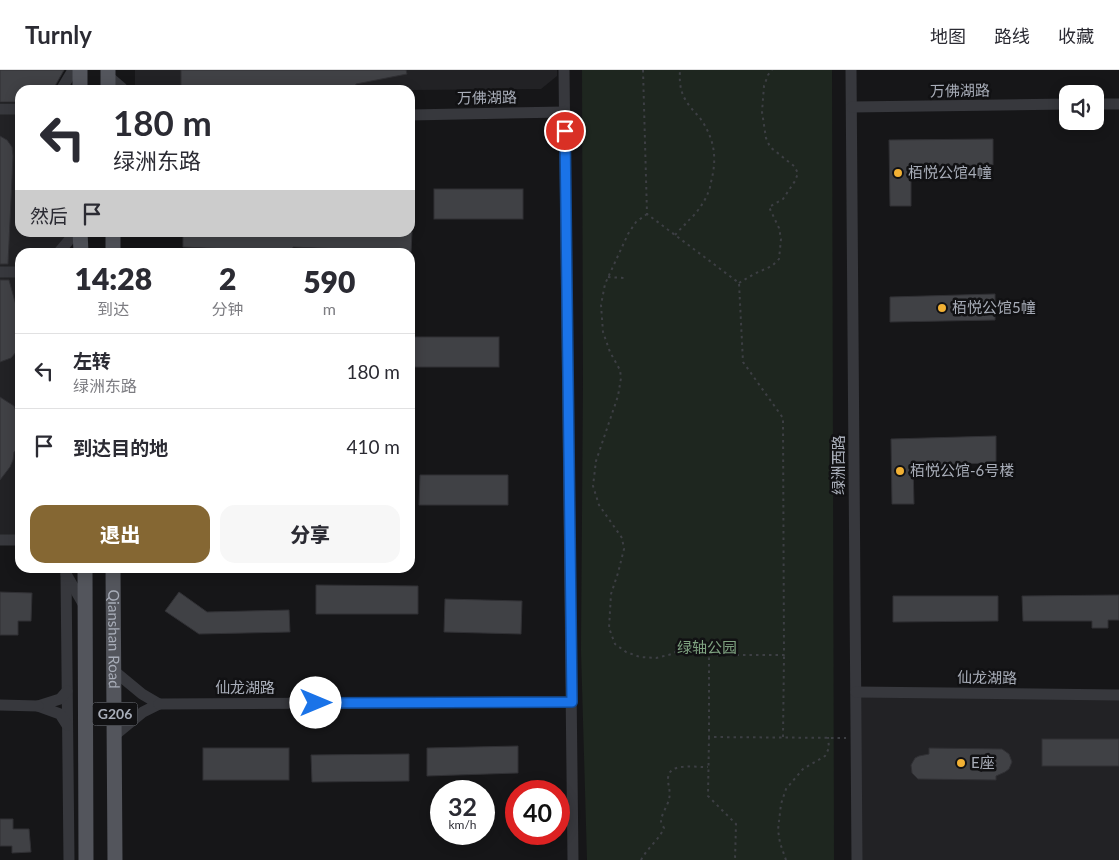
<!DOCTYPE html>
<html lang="zh">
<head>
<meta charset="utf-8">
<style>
	:root { --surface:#fff; --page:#f7f7f7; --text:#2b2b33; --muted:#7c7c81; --line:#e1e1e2; --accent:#856733 }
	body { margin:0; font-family:Lato,"Noto Sans SC",sans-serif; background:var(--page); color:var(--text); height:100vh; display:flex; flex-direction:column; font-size:19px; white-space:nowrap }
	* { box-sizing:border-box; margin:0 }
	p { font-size:16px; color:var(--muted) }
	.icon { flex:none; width:28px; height:28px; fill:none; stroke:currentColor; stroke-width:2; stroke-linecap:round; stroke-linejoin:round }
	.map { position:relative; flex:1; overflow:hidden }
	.panel { position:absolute; left:15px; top:178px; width:400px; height:325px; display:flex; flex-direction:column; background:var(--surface); border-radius:15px; box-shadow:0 2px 12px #0003 }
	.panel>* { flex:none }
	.guide { position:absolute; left:15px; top:15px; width:400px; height:152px; border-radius:15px; box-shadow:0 2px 12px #0003; background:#fff; color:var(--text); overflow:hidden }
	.fabs { position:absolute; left:1059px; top:15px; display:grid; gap:10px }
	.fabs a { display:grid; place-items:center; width:45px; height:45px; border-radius:10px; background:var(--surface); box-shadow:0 2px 12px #0003; font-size:25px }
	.speed { position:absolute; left:430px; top:710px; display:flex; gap:10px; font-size:25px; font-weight:700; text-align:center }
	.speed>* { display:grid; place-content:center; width:65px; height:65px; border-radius:50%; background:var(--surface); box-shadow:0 2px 12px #0003; line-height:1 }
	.speed small { font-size:12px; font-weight:400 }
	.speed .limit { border:8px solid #d22; background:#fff; color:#111 }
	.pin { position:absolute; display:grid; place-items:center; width:42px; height:42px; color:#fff; margin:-21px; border:2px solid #fff; border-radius:50%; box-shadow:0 1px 5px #0007 }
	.me { position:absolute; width:55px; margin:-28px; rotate:90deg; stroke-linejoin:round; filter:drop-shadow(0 0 4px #0008) }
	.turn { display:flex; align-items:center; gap:18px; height:105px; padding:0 15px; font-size:22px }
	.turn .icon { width:65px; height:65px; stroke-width:2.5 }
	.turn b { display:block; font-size:35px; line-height:42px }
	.then { display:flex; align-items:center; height:48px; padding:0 15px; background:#0003; gap:10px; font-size:19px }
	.eta { display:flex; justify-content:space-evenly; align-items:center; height:85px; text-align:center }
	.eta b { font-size:30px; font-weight:800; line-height:35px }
	.button { display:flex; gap:10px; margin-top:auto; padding:10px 15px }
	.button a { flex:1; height:58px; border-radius:15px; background:var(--accent); color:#fff; font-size:20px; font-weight:800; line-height:58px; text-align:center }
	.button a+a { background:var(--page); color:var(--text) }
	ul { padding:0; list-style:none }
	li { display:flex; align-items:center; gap:15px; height:75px; padding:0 15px; border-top:1px solid var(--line) }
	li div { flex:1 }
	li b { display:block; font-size:19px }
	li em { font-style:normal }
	header { display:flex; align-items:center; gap:30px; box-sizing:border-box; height:70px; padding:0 25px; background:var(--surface); border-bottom:1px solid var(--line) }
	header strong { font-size:24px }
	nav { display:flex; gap:28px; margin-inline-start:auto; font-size:18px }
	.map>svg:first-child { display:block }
	.built { fill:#222225 }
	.green { fill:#1e261f }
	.building { fill:#404145; stroke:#303034 }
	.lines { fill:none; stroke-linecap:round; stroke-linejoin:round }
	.path { stroke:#3d3f44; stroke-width:2; stroke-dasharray:2.5 4; stroke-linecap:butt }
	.minor { stroke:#37383d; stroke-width:11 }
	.major { stroke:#53555c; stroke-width:15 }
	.route-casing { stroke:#114b97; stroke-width:12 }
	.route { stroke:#1a73e8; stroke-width:9 }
	.poi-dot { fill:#f2b134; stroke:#111113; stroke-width:2 }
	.labels { text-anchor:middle; stroke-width:5; stroke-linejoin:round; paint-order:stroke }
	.shield { fill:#111113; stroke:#7b7e86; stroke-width:1 }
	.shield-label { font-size:14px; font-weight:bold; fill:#a8adb8 }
	.street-label { font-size:15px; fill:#a8adb8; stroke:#111113 }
	.poi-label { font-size:15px; fill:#a8adb8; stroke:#111113; text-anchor:start }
	.park-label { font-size:15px; fill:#7fa381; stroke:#111113 }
</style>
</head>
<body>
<header>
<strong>Turnly</strong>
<nav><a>地图</a><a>路线</a><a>收藏</a></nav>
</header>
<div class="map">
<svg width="1119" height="790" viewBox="0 0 1119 790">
	<rect width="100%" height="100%" fill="#161618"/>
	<g class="built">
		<polygon points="135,0 557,0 557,6 541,19 410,20 135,20"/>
		<polygon points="0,39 20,39 20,162 76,163 59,182 20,182 20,470 0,470"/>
		<polygon points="856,622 1119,625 1119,790 857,790"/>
	</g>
	<polygon class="green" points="582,0 832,0 834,790 587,790 581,580 583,312"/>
	<g class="building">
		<polygon points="0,0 64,0 55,16 54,20 20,20 20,32 0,32"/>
		<polygon points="181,0 406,0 407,4 356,14 355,17 347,20 246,20 246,17 181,19"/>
		<polygon points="0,66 7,70 12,77 13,86 8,194 0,194"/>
		<polygon points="993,69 993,95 911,96 911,136 890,136 889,70"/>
		<rect x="434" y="119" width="89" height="30"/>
		<polygon points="183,162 412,162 411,182 293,177 292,182 183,177"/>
		<polygon points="0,210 9,210 17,239 18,250 17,281 11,288 0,292"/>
		<polygon points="995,224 995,250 890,252 890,227"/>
		<rect x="411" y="267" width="88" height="30"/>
		<polygon points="0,327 14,336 19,348 20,355 20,373 19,377 14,382 13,390 10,397 0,410"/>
		<polygon points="996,366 996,393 913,395 914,434 892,434 891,369"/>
		<polygon points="420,405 508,405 508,435 419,435"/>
		<polygon points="316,515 418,516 418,544 316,544"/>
		<polygon points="0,522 32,523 31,551 18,551 18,565 0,565"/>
		<polygon points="179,522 207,542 289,540 290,562 199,564 165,541"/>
		<polygon points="1119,525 1119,550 1108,550 1108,558 1092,558 1092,551 1023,551 1022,526"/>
		<polygon points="893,526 998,526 998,551 893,552"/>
		<polygon points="445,529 522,531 521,564 444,562"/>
		<rect x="1042" y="669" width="77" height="27"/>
		<polygon points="518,676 518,703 427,706 427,678"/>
		<rect x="203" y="678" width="86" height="32"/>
		<polygon points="929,678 1002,679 1009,684 1012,692 1009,699 1005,702 996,706 996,710 918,709 912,703 911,695 915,688 919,686 929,684"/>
		<polygon points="409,684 409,711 312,712 311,685"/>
		<polygon points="0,749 13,749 13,759 29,759 31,782 12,783 12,776 0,776"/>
	</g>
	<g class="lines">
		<g class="path">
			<polyline points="643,0 647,144 739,213 743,292 783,348 784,585 709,585 709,667 846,668"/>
			<polyline points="647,144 636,152 628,164 605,214 601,235 603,262 610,282 620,300 621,308 618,326 596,391 593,416 599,435 622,468 624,479 618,503 611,524 609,558 615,574 626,582 640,587 656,588 672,584 684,577 698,578 709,585"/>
			<path d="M675,165C679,160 684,156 688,151C696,144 704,133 708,123C710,120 710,116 711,112C717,89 715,71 702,51C699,46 695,43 692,39C681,26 679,16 680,0"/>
			<polyline points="608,207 625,208"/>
			<polyline points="739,213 754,204 772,196 779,189 781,169 779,158 769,137 783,129 795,111 798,103 794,96 770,77 766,68 762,42 764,16 768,5 772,0"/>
			<polyline points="709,667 708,726 736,754 735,790"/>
			<polyline points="783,667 784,585"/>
			<path d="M641,790C648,777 659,770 664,758C663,756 661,753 661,751C661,745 668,735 669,729C671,722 668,716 668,709C668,691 697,698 708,697"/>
			<polyline points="786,790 780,773 778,760 781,734 786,719 803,699 825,686 829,678 828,667"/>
		</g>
		<g class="minor">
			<polyline points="564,0 573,790"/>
			<polyline points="851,0 857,790"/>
			<polyline points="108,6 122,18 122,20"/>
			<polyline points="61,20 73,0"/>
			<polyline points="1095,34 1119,34"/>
			<polyline points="852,37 1068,34"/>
			<polyline points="0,39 20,39"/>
			<polyline points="410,45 564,42"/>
			<polyline points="59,182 76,162"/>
			<polyline points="0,202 20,202"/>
			<polyline points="0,470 20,470"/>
			<polyline points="66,504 69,790"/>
			<polyline points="66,504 85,537"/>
			<polyline points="113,600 142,624 159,634 143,642 115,665"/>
			<polyline points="67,621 60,629 38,636 60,644 67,655"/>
			<polyline points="856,622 1119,625"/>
			<polyline points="159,634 572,632"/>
			<polyline points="0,635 38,636"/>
		</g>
		<g class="major">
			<polyline points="80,0 80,20"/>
			<polyline points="108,0 108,20"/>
			<polyline points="80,162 81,182"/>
			<polyline points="113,162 113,182"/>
			<polyline points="85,498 86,790"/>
			<path id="s1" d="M113,498L115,790"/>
		</g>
	</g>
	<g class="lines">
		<defs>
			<polyline id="route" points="316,633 572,632 565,61"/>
		</defs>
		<use href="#route" class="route-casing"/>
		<use href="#route" class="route"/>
	</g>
	<g class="poi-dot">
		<circle cx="898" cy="103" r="5"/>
		<circle cx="942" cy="238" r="5"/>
		<circle cx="900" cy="401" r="5"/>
		<circle cx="961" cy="693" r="5"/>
	</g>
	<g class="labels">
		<rect class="shield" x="92.5" y="632.5" width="45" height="23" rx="4"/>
		<g class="shield-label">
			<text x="115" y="649">G206</text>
		</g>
		<g class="street-label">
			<text transform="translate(960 21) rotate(-1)" y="5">万佛湖路</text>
			<text transform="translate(487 28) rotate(-1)" y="5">万佛湖路</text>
			<text transform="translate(839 395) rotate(-90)" y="5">绿洲西路</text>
			<text dy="5" stroke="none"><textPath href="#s1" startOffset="71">Qianshan Road</textPath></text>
			<text transform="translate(987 608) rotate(1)" y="5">仙龙湖路</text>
			<text x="245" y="623">仙龙湖路</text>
		</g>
		<g class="poi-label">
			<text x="908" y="108">栢悦公馆4幢</text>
			<text x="952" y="243">栢悦公馆5幢</text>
			<text x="910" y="406">栢悦公馆-6号楼</text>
			<text x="971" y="698">E座</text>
		</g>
		<g class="park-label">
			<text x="707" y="583">绿轴公园</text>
		</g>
	</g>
</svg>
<div class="fabs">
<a><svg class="icon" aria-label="sound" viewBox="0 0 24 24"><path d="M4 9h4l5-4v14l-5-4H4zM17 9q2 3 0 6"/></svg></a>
</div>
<div class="speed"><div>32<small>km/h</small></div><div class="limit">40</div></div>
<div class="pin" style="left:565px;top:61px;background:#d93025"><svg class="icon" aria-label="arrive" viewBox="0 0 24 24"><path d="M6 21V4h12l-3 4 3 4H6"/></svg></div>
<svg class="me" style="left:316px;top:633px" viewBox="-20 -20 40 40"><circle r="19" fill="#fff"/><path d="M0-13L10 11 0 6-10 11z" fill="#1a73e8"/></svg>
<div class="guide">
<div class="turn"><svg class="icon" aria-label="left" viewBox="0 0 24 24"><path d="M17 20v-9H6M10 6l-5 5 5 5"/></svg><div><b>180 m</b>绿洲东路</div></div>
<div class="then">然后<svg class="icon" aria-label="arrive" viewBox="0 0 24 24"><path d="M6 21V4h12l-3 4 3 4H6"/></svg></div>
</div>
<section class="panel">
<div class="eta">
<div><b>14:28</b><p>到达</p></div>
<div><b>2</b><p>分钟</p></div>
<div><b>590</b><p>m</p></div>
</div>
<ul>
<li><svg class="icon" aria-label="left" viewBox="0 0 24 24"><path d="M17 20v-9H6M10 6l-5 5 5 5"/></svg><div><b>左转</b><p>绿洲东路</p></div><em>180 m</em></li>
<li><svg class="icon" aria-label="arrive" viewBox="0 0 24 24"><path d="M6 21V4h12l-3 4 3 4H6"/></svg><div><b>到达目的地</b></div><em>410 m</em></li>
</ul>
<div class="button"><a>退出</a><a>分享</a></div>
</section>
</div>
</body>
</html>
